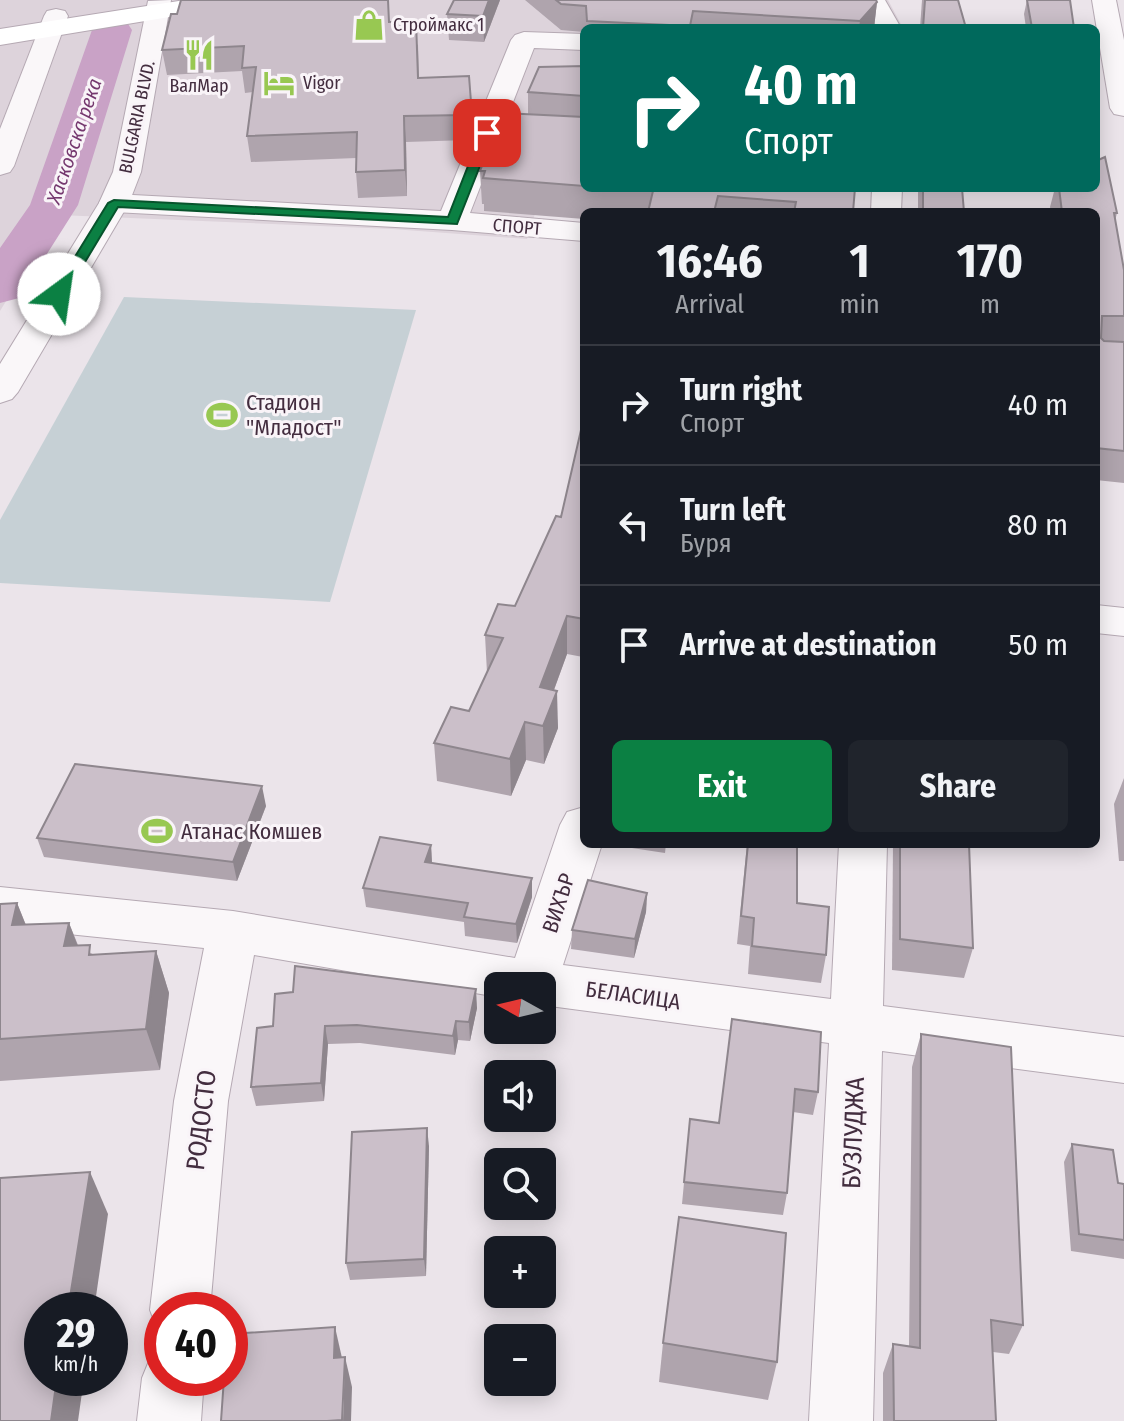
<!DOCTYPE html>
<html lang="en">
<head>
<meta charset="utf-8">
<style>
	:root { --surface:#171b24; --page:#20242c; --text:#f1f3f6; --muted:#9ea1a6; --line:#363941; --accent:#0b8043 }
	body { margin:0; font-family:"Fira Sans Condensed",sans-serif; background:var(--page); color:var(--text); height:100vh; display:flex; flex-direction:column; font-size:30px; white-space:nowrap }
	* { box-sizing:border-box; margin:0 }
	p { font-size:26px; color:var(--muted) }
	.icon { flex:none; width:44px; height:44px; fill:none; stroke:currentColor; stroke-width:2; stroke-linecap:round; stroke-linejoin:round }
	.map { position:relative; flex:1; overflow:hidden }
	.sheet { position:absolute; left:580px; top:208px; width:520px; height:640px; display:flex; flex-direction:column; background:var(--surface); border-radius:12px; box-shadow:0 4px 20px #0003 }
	.sheet>* { flex:none }
	.guide { position:absolute; left:580px; top:24px; width:520px; height:168px; border-radius:12px; box-shadow:0 4px 20px #0003; background:#00695c; color:#fff; overflow:hidden }
	.needle { width:52px; rotate:278deg }
	.fabs { position:absolute; left:484px; top:972px; display:grid; gap:16px }
	.fabs a { display:grid; place-items:center; width:72px; height:72px; border-radius:12px; background:var(--surface); box-shadow:0 4px 20px #0003; font-size:40px }
	.speed { position:absolute; left:24px; top:1292px; display:flex; gap:16px; font-size:40px; font-weight:700; text-align:center }
	.speed>* { display:grid; place-content:center; width:104px; height:104px; border-radius:50%; background:var(--surface); box-shadow:0 4px 20px #0003; line-height:1 }
	.speed small { font-size:20px; font-weight:400 }
	.speed .limit { border:12px solid #d22; background:#fff; color:#111 }
	.pin { position:absolute; display:grid; place-items:center; width:68px; height:68px; color:#fff; margin:-34px; border-radius:16px; box-shadow:0 4px 12px #0006 }
	.me { position:absolute; width:88px; margin:-44px; rotate:31deg; stroke-linejoin:round; filter:drop-shadow(0 0 6px #0008) }
	.turn { display:flex; align-items:center; gap:28px; height:168px; padding:0 32px; font-size:36px }
	.turn .icon { width:104px; height:104px; stroke-width:2.5 }
	.turn b { display:block; font-size:56px; line-height:68px }
	.eta { display:flex; justify-content:space-evenly; align-items:center; height:136px; text-align:center }
	.eta b { font-size:48px; font-weight:700; line-height:56px }
	.action { display:flex; gap:16px; margin-top:auto; padding:16px 32px }
	.action a { flex:1; height:92px; border-radius:12px; background:var(--accent); color:#fff; font-size:32px; font-weight:700; line-height:92px; text-align:center }
	.action a+a { background:var(--page); color:var(--text) }
	ul { padding:0; list-style:none }
	li { display:flex; align-items:center; gap:24px; height:120px; padding:0 32px; border-top:2px solid var(--line) }
	li div { flex:1 }
	li b { display:block; font-size:30px }
	li em { font-style:normal }
	.map>svg:first-child { display:block }
	.built { fill:#ddd3db }
	.green { fill:#c6d0d5 }
	.lines { fill:none; stroke-linecap:round; stroke-linejoin:round }
	.river { fill:#c9a2c6; fill-rule:evenodd }
	.minor-casing { stroke:#b5a9b3; stroke-width:2 }
	.tertiary-casing { stroke:#b5a9b3; stroke-width:2 }
	.secondary-casing { stroke:#b5a9b3; stroke-width:2 }
	.minor { fill:#faf7f9; fill-rule:evenodd }
	.tertiary { fill:#faf7f9; fill-rule:evenodd }
	.secondary { fill:#fff; fill-rule:evenodd }
	.wall { fill:#afa4ad }
	.shaded-wall { fill:#8e868d }
	.building { fill:#cbbfc9; stroke:#8e868d; stroke-width:2 }
	.route { fill:#0b8043; stroke:#07532c; stroke-width:2 }
	.labels { text-anchor:middle; stroke-width:6; stroke-linejoin:round; paint-order:stroke }
	.far-poi-label { font-size:18px; fill:#432d3f; stroke:#f9f4f8; text-anchor:start }
	.far-street-label { font-size:18px; fill:#432d3f; stroke:#f9f4f8 }
	.far-water-label { font-size:20px; font-style:italic; fill:#75386f; stroke:#f9f4f8 }
	.poi-label { font-size:22px; fill:#432d3f; stroke:#f9f4f8; text-anchor:start }
	.street-label { font-size:22px; fill:#432d3f; stroke:#f9f4f8 }
	.near-street-label { font-size:26px; fill:#432d3f; stroke:#f9f4f8 }
</style>
</head>
<body>
<div class="map">
<svg width="1124" height="1421" viewBox="0 0 1124 1421">
	<rect width="100%" height="100%" fill="#ebe4ea"/>
	<polygon class="built" points="0,0 888,0 903,28 584,28 584,133 561,132 527,239 392,229 59,215 0,311"/>
	<polygon class="green" points="124,297 416,310 330,602 0,583 0,520"/>
	<g class="lines">
		<polygon class="river" points="112,18 126,21 132,30 78,205 19,298 0,303 0,248 30,205 92,30 98,21"/>
		<defs>
			<g id="minor">
				<polygon points="861,0 885,0 901,28 877,28"/>
				<polygon points="1092,0 1116,0 1124,40 1124,116 1114,114 1110,108"/>
				<polygon points="524,32 584,34 584,50 534,48 470,213 584,223 584,241 452,230 114,212 103,209 99,203 103,197 114,194 441,211 511,40 515,35"/>
				<polygon points="872,188 902,188 901,212 871,212"/>
				<polygon points="1096,605 1124,608 1124,636 1096,633"/>
				<polygon points="584,807 584,844 602,844 563,965 831,999 839,844 887,844 883,1006 1124,1037 1124,1083 882,1051 873,1421 809,1421 829,1043 542,1005 542,986 498,986 498,997 254,955 228,1101 210,1310 162,1310 162,1332 158,1331 150,1310 174,1101 204,948 0,927 0,887 233,911 515,958 560,825 567,812"/>
				<polygon points="162,1351 162,1378 204,1378 201,1421 137,1421 142,1378 151,1356"/>
			</g>
			<g id="tertiary">
				<polygon points="171,0 141,172 129,203 18,392 12,399 0,403 0,364 99,203 113,172 148,1"/>
				<polygon points="56,9 65,11 68,16 14,166 10,172 0,175 0,129 44,16 47,11"/>
			</g>
			<polygon id="secondary" points="185,0 242,0 239,5 230,7 0,45 0,29"/>
		</defs>
		<use href="#minor" class="minor-casing"/>
		<use href="#tertiary" class="tertiary-casing"/>
		<use href="#secondary" class="secondary-casing"/>
		<use href="#minor" class="minor"/>
		<use href="#tertiary" class="tertiary"/>
		<use href="#secondary" class="secondary"/>
	</g>
	<g class="wall">
		<polygon points="500,0 484,42 449,40 447,14"/>
		<polygon points="525,0 876,0 877,2 874,28 584,28 584,32 561,30"/>
		<polygon points="922,0 958,0 966,28 920,28"/>
		<polygon points="1027,0 1074,28 1026,28 1024,14"/>
		<polygon points="390,22 418,45 419,78 469,76 472,127 467,140 406,142 407,196 358,198 356,172 356,158 251,162 247,136 253,92 245,93 242,71 167,75 162,50"/>
		<polygon points="584,66 584,188 855,188 853,212 584,212 584,219 484,211 484,204 482,204 480,171 528,114 528,92"/>
		<polygon points="918,188 962,188 964,212 918,212"/>
		<polygon points="1055,188 1096,188 1117,213 1115,221 1124,270 1124,483 1096,480 1096,212 1051,212 1050,207"/>
		<polygon points="584,417 584,655 583,657 567,654 554,690 558,728 544,764 526,760 511,796 437,781 434,743 469,711 487,673 485,635 515,606 561,517"/>
		<polygon points="1124,778 1124,861 1119,861 1114,804"/>
		<polygon points="266,806 237,881 44,857 37,838"/>
		<polygon points="612,844 666,844 665,853 612,845"/>
		<polygon points="747,844 797,844 797,903 826,955 821,983 748,974 750,946 737,944"/>
		<polygon points="893,844 969,844 973,948 964,978 892,970"/>
		<polygon points="431,845 432,863 532,878 532,897 517,943 465,936 464,922 366,907 363,888"/>
		<polygon points="647,893 646,912 634,958 571,949 572,930"/>
		<polygon points="17,903 26,925 69,923 78,945 94,955 156,951 169,993 160,1070 0,1081 0,904"/>
		<polygon points="477,1008 470,1041 458,1040 455,1055 360,1043 328,1044 324,1101 256,1106 251,1087 257,1028"/>
		<polygon points="732,1019 818,1092 813,1115 793,1112 787,1193 783,1215 682,1204 690,1119 719,1123"/>
		<polygon points="921,1034 1023,1325 1009,1354 993,1352 996,1421 883,1421 883,1373 893,1344 909,1346 912,1067"/>
		<polygon points="1072,1144 1118,1183 1124,1184 1124,1259 1071,1251 1064,1162"/>
		<polygon points="429,1146 426,1276 350,1280 346,1263"/>
		<polygon points="663,1343 777,1362 768,1400 659,1382"/>
	</g>
	<g class="shaded-wall">
		<polygon points="489,0 500,0 484,42 483,16"/>
		<polygon points="877,2 874,28 859,28 860,21"/>
		<polygon points="471,102 472,127 467,140 466,115"/>
		<polygon points="404,116 406,142 407,196 405,170"/>
		<polygon points="567,616 567,654 541,725 540,687"/>
		<polygon points="557,691 558,728 544,764 543,726"/>
		<polygon points="525,722 526,760 511,796 510,759"/>
		<polygon points="262,786 266,806 237,881 233,862"/>
		<polygon points="431,845 432,864 425,862"/>
		<polygon points="532,878 532,897 517,943 516,924"/>
		<polygon points="647,893 646,912 634,958 635,939"/>
		<polygon points="17,903 34,946 12,925"/>
		<polygon points="69,923 85,965 64,946"/>
		<polygon points="156,951 169,993 160,1070 146,1029"/>
		<polygon points="476,989 477,1008 470,1041 469,1022"/>
		<polygon points="456,1021 458,1040 455,1055 453,1036"/>
		<polygon points="325,1026 328,1044 324,1101 321,1083"/>
		<polygon points="427,1128 429,1146 426,1276 424,1259"/>
		<polygon points="90,1172 108,1214 94,1310 68,1310"/>
		<polygon points="335,1327 342,1358 334,1358"/>
		<polygon points="345,1357 352,1387 351,1421 343,1421"/>
		<polygon points="57,1378 84,1378 78,1421 51,1421"/>
	</g>
	<g class="building">
		<polygon points="181,0 388,0 389,22 416,21 418,78 469,76 471,102 466,115 404,116 405,170 356,172 357,132 247,136 256,67 242,68 244,46 162,50 171,14 177,14"/>
		<polygon points="454,0 489,0 483,16 447,14"/>
		<polygon points="556,0 876,0 877,2 860,21 693,11 690,26 587,21 586,6 561,4"/>
		<polygon points="925,0 958,0 966,28 923,28"/>
		<polygon points="1027,0 1070,0 1074,28 1032,28"/>
		<polygon points="584,66 584,96 528,92 539,67"/>
		<polygon points="503,113 584,117 584,186 483,178 485,171 480,171"/>
		<polygon points="1105,157 1117,213 1114,213 1124,270 1124,316 1102,316 1101,338 1104,341 1124,342 1124,451 1096,448 1096,212 1062,212 1059,188 1096,188 1096,161"/>
		<polygon points="612,188 855,188 853,212 794,212 796,202 718,196 714,212 648,212 653,191"/>
		<polygon points="923,188 962,188 964,212 923,212"/>
		<polygon points="584,417 584,619 567,616 540,687 557,691 543,726 525,722 510,759 434,743 451,707 469,711 503,638 485,635 498,604 515,606 556,516 561,517"/>
		<polygon points="75,764 262,786 233,862 37,838"/>
		<polygon points="380,837 431,845 425,862 532,878 516,924 464,917 468,903 363,888"/>
		<polygon points="748,844 797,844 797,903 829,907 826,955 752,946 754,918 741,916"/>
		<polygon points="900,844 969,844 973,948 900,939"/>
		<polygon points="588,880 647,893 635,939 572,930"/>
		<polygon points="17,903 12,925 69,923 64,946 90,945 89,955 156,951 146,1029 0,1039 0,904"/>
		<polygon points="295,966 476,989 469,1022 456,1021 453,1036 357,1025 325,1026 321,1083 251,1087 257,1028 273,1026 275,994 293,992"/>
		<polygon points="732,1019 821,1032 818,1092 795,1089 787,1193 684,1182 690,1119 719,1123"/>
		<polygon points="921,1034 1011,1047 1023,1325 991,1320 996,1421 894,1421 893,1344 920,1348"/>
		<polygon points="427,1128 424,1259 346,1263 352,1132"/>
		<polygon points="1072,1144 1113,1150 1118,1183 1124,1184 1124,1240 1079,1234"/>
		<polygon points="90,1172 68,1310 42,1310 42,1378 57,1378 51,1421 0,1421 0,1178"/>
		<polygon points="679,1217 786,1233 777,1362 663,1343"/>
		<polygon points="335,1327 334,1358 345,1357 342,1420 327,1421 221,1421 224,1378 230,1378 230,1334"/>
	</g>
	<polygon class="route" points="487,129 493,133 457,224 118,207 64,297 52,294 108,203 114,200 448,217 481,133"/>
	<defs>
		<symbol id="shop-bare" viewBox="-9 -9 18 18"><path d="M-5-2.5h2.3a2.7 3.5 0 0 1 5.4 0H5L5.5 6h-11ZM-1.5-2.5h3a1.5 2.3 0 0 0-3 0Z" fill="#98c852" stroke="#f9f4f8" stroke-width="2.5" paint-order="stroke"/></symbol>
		<symbol id="restaurant-bare" viewBox="-9 -9 18 18"><path d="M-5-6h1v4h1v-4h1v4h1v-4h1v5L-1.5 .5V6h-2V.5L-5-1ZM5-6V6H3V1.5H1.5Q1.5-4 5-6Z" fill="#98c852" stroke="#f9f4f8" stroke-width="2.5" paint-order="stroke"/></symbol>
		<symbol id="hotel-bare" viewBox="-9 -9 18 18"><path d="M-6-4.5h1.5V1H6V5H4.5V3h-9V5H-6ZM-4 0a1.8 1.8 0 1 1 3.6 0ZM.5 0V-2.5h3Q6-2.5 6 0Z" fill="#98c852" stroke="#f9f4f8" stroke-width="2.5" paint-order="stroke"/></symbol>
		<symbol id="stadium-bare" viewBox="-9 -9 18 18"><path d="M0-5a6.5 5 0 1 0 0 10a6.5 5 0 1 0 0-10ZM-3.5-1.8h7v3.6h-7Z" fill="#98c852" stroke="#f9f4f8" stroke-width="2.5" paint-order="stroke"/></symbol>
	</defs>
	<g fill-rule="evenodd">
		<use href="#shop-bare" x="347" y="3" width="44" height="44"/>
		<use href="#restaurant-bare" x="177" y="33" width="44" height="44"/>
		<use href="#hotel-bare" x="257" y="61" width="44" height="44"/>
		<use href="#stadium-bare" x="200" y="393" width="44" height="44"/>
		<use href="#stadium-bare" x="135" y="809" width="44" height="44"/>
	</g>
	<g class="labels">
		<g class="far-poi-label">
			<text x="393" y="31">Строймакс 1</text>
			<text x="303" y="89">Vigor</text>
			<text x="199" y="92" text-anchor="middle">ВалМар</text>
		</g>
		<g class="far-street-label">
			<text transform="translate(137 117) rotate(-78)" y="6">BULGARIA BLVD.</text>
			<text transform="translate(517 227) rotate(5)" y="6">СПОРТ</text>
		</g>
		<g class="far-water-label">
			<text transform="translate(74 141) rotate(-71)" y="7">Хасковска река</text>
		</g>
		<g class="poi-label">
			<text x="246" y="410">Стадион<tspan x="246" dy="25">"Младост"</tspan></text>
			<text x="181" y="839">Атанас Комшев</text>
		</g>
		<g class="street-label">
			<text transform="translate(558 903) rotate(-72)" y="8">ВИХЪР</text>
			<text transform="translate(633 995) rotate(8)" y="8">БЕЛАСИЦА</text>
		</g>
		<g class="near-street-label">
			<text transform="translate(201 1120) rotate(-83)" y="9">РОДОСТО</text>
			<text transform="translate(853 1133) rotate(-88)" y="9">БУЗЛУДЖА</text>
		</g>
	</g>
</svg>
<div class="fabs">
<a><svg class="needle" viewBox="-14 -14 28 28"><path d="M0-13l5 13h-10z" fill="#e53935"/><path d="M0 13l5-13h-10z" fill="#9ea1a6"/></svg></a>
<a><svg class="icon" aria-label="sound" viewBox="0 0 24 24"><path d="M4 9h4l5-4v14l-5-4H4zM17 9q2 3 0 6"/></svg></a>
<a><svg class="icon" aria-label="search" viewBox="0 0 24 24"><circle cx="10" cy="10" r="6"/><path d="M15 15l6 6"/></svg></a>
<a>+</a>
<a>−</a>
</div>
<div class="speed"><div>29<small>km/h</small></div><div class="limit">40</div></div>
<div class="pin" style="left:487px;top:133px;background:#d93025"><svg class="icon" aria-label="arrive" viewBox="0 0 24 24"><path d="M6 21V4h12l-3 4 3 4H6"/></svg></div>
<svg class="me" style="left:59px;top:294px" viewBox="-20 -20 40 40"><circle r="19" fill="#fff"/><path d="M0-13L10 11 0 6-10 11z" fill="#0b8043"/></svg>
<div class="guide">
<div class="turn"><svg class="icon" aria-label="right" viewBox="0 0 24 24"><path d="M7 20v-9h11M14 6l5 5-5 5"/></svg><div><b>40 m</b>Спорт</div></div>
</div>
<section class="sheet">
<div class="eta">
<div><b>16:46</b><p>Arrival</p></div>
<div><b>1</b><p>min</p></div>
<div><b>170</b><p>m</p></div>
</div>
<ul>
<li><svg class="icon" aria-label="right" viewBox="0 0 24 24"><path d="M7 20v-9h11M14 6l5 5-5 5"/></svg><div><b>Turn right</b><p>Спорт</p></div><em>40 m</em></li>
<li><svg class="icon" aria-label="left" viewBox="0 0 24 24"><path d="M17 20v-9H6M10 6l-5 5 5 5"/></svg><div><b>Turn left</b><p>Буря</p></div><em>80 m</em></li>
<li><svg class="icon" aria-label="arrive" viewBox="0 0 24 24"><path d="M6 21V4h12l-3 4 3 4H6"/></svg><div><b>Arrive at destination</b></div><em>50 m</em></li>
</ul>
<div class="action"><a>Exit</a><a>Share</a></div>
</section>
</div>
</body>
</html>
